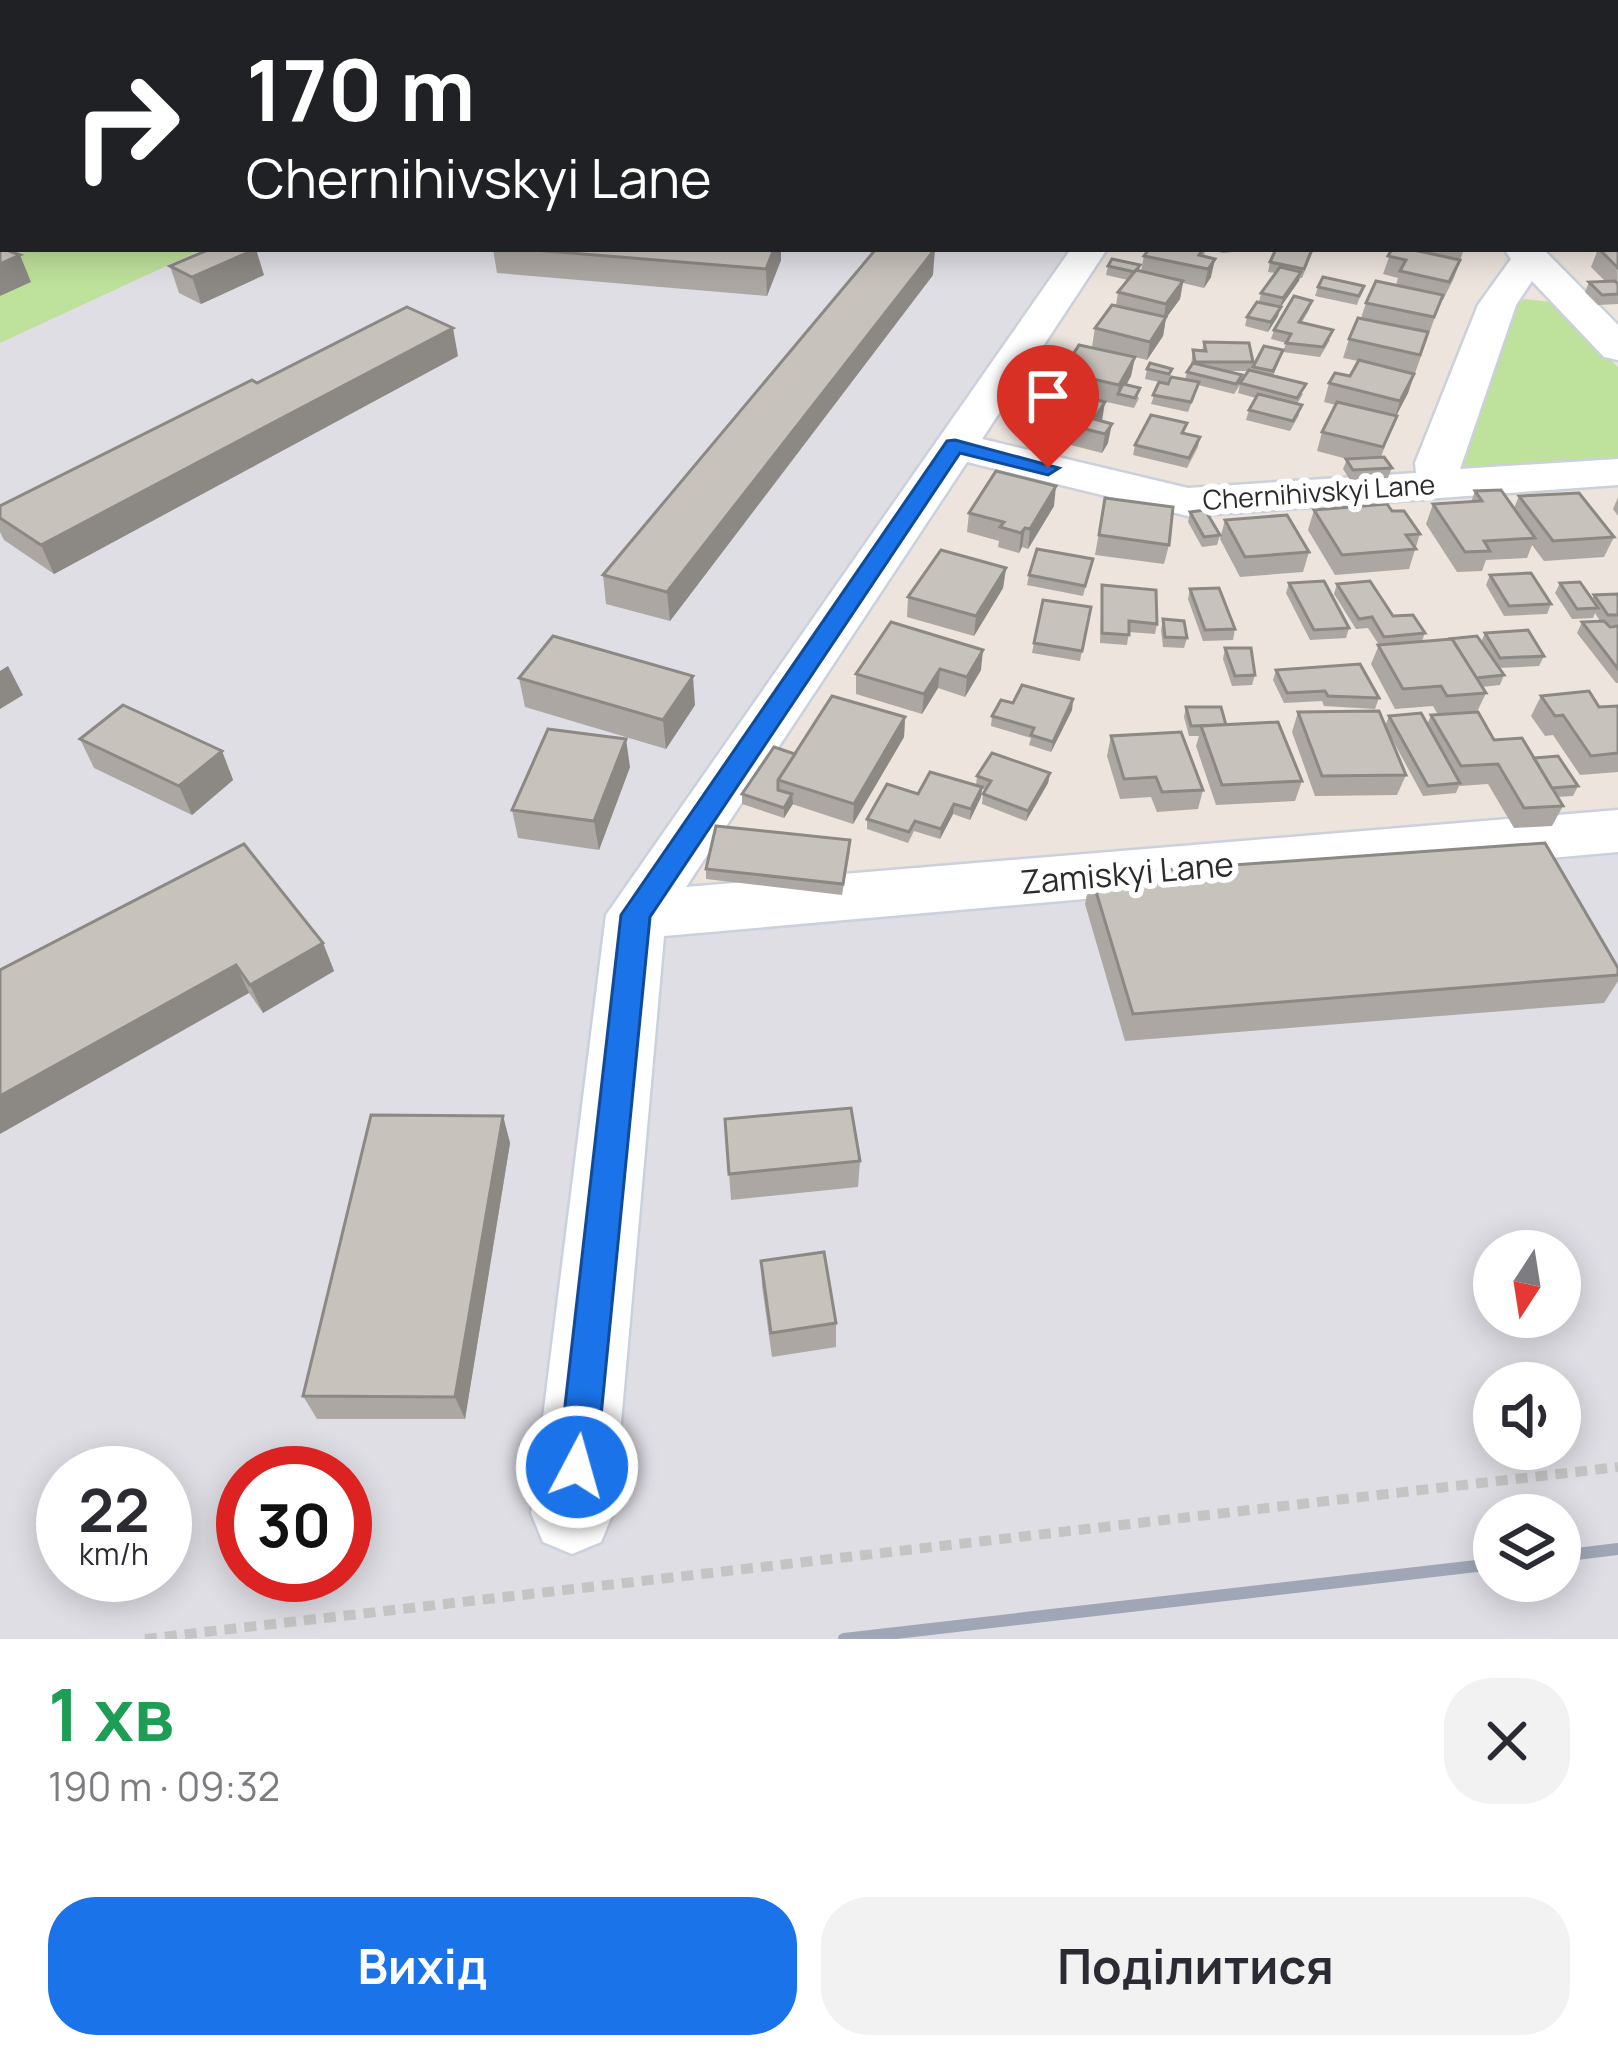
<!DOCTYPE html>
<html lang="uk">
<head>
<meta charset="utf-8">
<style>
	:root { --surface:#fff; --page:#f2f2f3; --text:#2b2b33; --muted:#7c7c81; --accent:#1a73e8 }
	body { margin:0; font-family:Manrope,sans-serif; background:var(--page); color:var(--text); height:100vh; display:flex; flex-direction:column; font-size:45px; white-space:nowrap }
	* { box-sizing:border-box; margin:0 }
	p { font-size:39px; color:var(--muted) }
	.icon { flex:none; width:66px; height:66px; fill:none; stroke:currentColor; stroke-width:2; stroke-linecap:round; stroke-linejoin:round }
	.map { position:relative; height:1639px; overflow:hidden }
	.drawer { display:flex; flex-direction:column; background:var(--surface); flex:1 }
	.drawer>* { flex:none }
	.guide { position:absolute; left:0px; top:0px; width:1620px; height:252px; box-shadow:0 6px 30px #0003; background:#202124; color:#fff; overflow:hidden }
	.needle { width:78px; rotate:192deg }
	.fabs { position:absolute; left:1473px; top:1230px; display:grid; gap:24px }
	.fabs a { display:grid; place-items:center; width:108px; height:108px; border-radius:50%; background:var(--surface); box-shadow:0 6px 30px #0003; font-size:60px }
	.speed { position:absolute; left:36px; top:1446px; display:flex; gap:24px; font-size:60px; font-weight:700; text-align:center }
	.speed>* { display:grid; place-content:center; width:156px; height:156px; border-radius:50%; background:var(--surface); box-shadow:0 6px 30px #0003; line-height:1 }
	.speed small { font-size:30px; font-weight:400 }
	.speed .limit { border:18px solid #d22; background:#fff; color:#111 }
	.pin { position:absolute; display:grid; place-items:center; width:102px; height:102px; color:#fff; margin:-123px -51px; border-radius:50% 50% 50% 0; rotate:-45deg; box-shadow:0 0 12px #0007 }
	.pin .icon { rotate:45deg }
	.me { position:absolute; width:132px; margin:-66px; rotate:6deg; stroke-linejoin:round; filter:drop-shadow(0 0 9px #0008) }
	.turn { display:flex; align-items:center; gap:42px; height:252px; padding:0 48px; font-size:54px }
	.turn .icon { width:156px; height:156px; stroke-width:2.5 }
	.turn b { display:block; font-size:84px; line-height:102px }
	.round { display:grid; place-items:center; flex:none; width:126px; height:126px; border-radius:48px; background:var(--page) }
	.head { display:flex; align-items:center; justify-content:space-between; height:204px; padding:0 48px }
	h1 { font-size:72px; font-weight:700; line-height:90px; color:#1e9e55 }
	.button { display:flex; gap:24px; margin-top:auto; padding:24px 48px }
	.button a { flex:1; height:138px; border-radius:48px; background:var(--accent); color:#fff; font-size:48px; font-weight:700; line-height:138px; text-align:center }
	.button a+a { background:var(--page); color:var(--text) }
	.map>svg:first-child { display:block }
	.industrial { fill:#dfdee5; fill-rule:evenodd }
	.green { fill:#bee19b }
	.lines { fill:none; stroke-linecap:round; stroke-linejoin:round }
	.minor-casing { stroke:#cbd1dc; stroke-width:5 }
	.path { stroke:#c4c4c4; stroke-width:10; stroke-dasharray:12 8; stroke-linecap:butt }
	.minor { fill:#fff; fill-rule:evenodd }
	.rail { stroke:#a0a6b5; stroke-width:12 }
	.wall { fill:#aca7a2; fill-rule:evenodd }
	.shaded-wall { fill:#8c8884 }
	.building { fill:#c8c2bc; stroke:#8c8884; stroke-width:3 }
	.route { fill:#1a73e8; stroke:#114b97; stroke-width:3 }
	.labels { text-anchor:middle; stroke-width:12; stroke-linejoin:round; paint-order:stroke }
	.far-street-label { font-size:27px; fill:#2b2b2b; stroke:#fff }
	.street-label { font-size:33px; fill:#2b2b2b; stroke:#fff }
</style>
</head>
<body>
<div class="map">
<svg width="1618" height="1639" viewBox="0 0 1618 1639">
	<rect width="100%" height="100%" fill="#ece4dd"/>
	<path class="industrial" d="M0,156L3,249H1083L632,917L1618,832V1639H0ZM1494,1251H1560V1317H1494ZM1494,1383H1560V1449H1494ZM63,1473H165V1575H63ZM243,1473H345V1575H243ZM1494,1515H1560V1581H1494Z"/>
	<g class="green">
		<polygon points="0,223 3,249 203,249 0,343"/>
		<polygon points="1524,299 1550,302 1618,367 1618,461 1453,474 1505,309"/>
	</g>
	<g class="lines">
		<defs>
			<g id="minor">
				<polygon points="99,0 133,0 97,3"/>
				<polygon points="665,0 695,0 697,3 667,3"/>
				<polygon points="984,0 1014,0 982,3"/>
				<polygon points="1269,0 1298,0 1267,3"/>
				<polygon points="1071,249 1107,249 982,439 1188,488 1416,473 1415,463 1478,305 1511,259 1504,249 1543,249 1618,325 1618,360 1604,357 1532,281 1516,305 1460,469 1618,459 1618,485 1188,516 967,462 686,887 1618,810 1618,852 664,936 613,1513 601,1542 572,1554 543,1542 531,1513 606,915"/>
			</g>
		</defs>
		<use href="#minor" class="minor-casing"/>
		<polyline class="path" points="145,1639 1618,1467"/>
		<use href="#minor" class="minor"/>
		<g class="rail">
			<polyline points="1560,1556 1618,1549"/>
			<polyline points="844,1639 1494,1564"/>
		</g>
	</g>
	<g class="wall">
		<polygon points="449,0 474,0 470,3 454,3 450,2"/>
		<rect x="477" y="0" width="108" height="3"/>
		<polygon points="1033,0 1093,0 1089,3 1033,3"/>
		<polygon points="1115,0 1175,0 1174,3 1129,3"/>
		<polygon points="1451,0 1560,0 1559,3 1454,3"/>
		<polygon points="0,151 3,152 3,205 0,205"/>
		<polygon points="1617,215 1618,304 1598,305 1585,292 1589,282 1605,281 1591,267 1597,252 1575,251 1573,249 1617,249"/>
		<polygon points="493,249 781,249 781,260 767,296 497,273"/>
		<polygon points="1205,249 1204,256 1211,277 1204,288 1183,283 1180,299 1166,318 1163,336 1147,360 1135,357 1131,376 1126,385 1139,398 1134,408 1093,399 1108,443 1102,453 1028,434 1031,415 1034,411 1011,405 1012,395 1060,390 1062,372 1092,347 1095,328 1116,305 1118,292 1128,280 1106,275 1108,266 1141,271 1144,256"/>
		<polygon points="1206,249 1236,249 1233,252 1223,253"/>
		<polygon points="1314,249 1302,278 1300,278 1280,308 1278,316 1268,332 1245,326 1247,317 1259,302 1261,293 1276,273 1268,272 1270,262"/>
		<polygon points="1392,249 1464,249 1454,278 1443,300 1441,300 1408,393 1396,416 1381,457 1392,468 1388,478 1350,480 1343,469 1347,459 1317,451 1322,432 1336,405 1324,402 1329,383 1350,376 1358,361 1343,358 1349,339 1361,318 1366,303 1396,285 1398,278 1383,274"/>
		<polygon points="170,266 264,275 201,304 179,293"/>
		<polygon points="933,275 670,621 606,604 603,575"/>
		<polygon points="1364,286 1357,305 1315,296 1318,287"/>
		<polygon points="1312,301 1309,310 1302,322 1330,340 1320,357 1283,352 1286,343 1271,339 1274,330"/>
		<path d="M1204,342L1253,362L1252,371L1253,367L1280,359L1273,376L1303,394L1297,404L1299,415L1290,431L1246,420L1249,410L1256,398L1238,393L1240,385L1234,394L1198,385L1188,412L1151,404L1159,382L1145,379L1147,369H1172L1167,383L1185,380L1187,372L1191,365L1193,350L1202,351ZM1228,371H1248L1240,383L1242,375Z"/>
		<polygon points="458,356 54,574 4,540 0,532 0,506 257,383"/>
		<polygon points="1185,433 1200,437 1198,447 1187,468 1133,455 1135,445"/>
		<polygon points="1475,491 1514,508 1519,496 1614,537 1604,557 1544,561 1532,545 1527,558 1486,560 1482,571 1457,572 1426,524 1433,504 1471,502"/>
		<polygon points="1618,497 1618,516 1613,509"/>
		<polygon points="1105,498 1169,545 1164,564 1095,555"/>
		<polygon points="1054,506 1028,549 1022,547 1019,553 998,547 999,541 967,532 969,513"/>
		<polygon points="1314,510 1392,511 1420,534 1409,569 1335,575 1308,530"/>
		<polygon points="1190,512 1220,535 1217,545 1202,547 1188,522"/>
		<polygon points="1225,520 1309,552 1303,572 1240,577 1220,539"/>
		<polygon points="1093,559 1083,596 1027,585 1029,575"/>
		<polygon points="1006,568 1003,588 974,636 907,617 908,597"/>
		<polygon points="1490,575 1551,604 1547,614 1504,616 1486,585"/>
		<polygon points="1289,583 1349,628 1346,638 1310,640 1286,593"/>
		<polygon points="1560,583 1592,599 1594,595 1618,594 1618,625 1608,625 1610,627 1618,626 1618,683 1616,683 1577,633 1582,622 1600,621 1595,613 1593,618 1572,619 1555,593"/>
		<polygon points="1337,584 1425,633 1422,641 1481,642 1485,633 1544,656 1539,666 1499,668 1504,675 1500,685 1482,687 1486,693 1477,712 1494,740 1534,758 1578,786 1573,796 1557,797 1563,806 1552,826 1514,828 1488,784 1459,786 1456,793 1423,796 1386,728 1406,775 1397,795 1315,796 1292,732 1298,712 1385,726 1389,716 1427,725 1431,715 1438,715 1433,706 1395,709 1371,664 1379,645 1368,628 1356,629 1334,594"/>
		<polygon points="1102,585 1157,624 1155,634 1129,632 1127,645 1100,643"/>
		<polygon points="1190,589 1235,629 1233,640 1203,641 1188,599"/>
		<polygon points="1091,607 1080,661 1032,653 1034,643"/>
		<polygon points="1163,619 1187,638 1184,648 1163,647 1161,630"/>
		<polygon points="891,622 981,670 965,697 938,688 922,714 856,694 856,674"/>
		<polygon points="1225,648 1255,675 1252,685 1232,686 1223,659"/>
		<polygon points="1276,670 1379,698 1375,709 1324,706 1322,701 1284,703 1273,680"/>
		<polygon points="519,678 695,705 666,749 525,707"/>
		<polygon points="1541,696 1599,707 1618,706 1618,772 1580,775 1553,735 1545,736 1531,716"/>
		<polygon points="1073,699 1072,710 1051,752 1029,745 1031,738 991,726 992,716 1013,703"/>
		<polygon points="1186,707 1226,725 1302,781 1295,801 1216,805 1196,746 1199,736 1189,736 1184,717"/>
		<polygon points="905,717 904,737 853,824 792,804 784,818 742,804 742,794 795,754"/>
		<polygon points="1111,736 1203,790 1198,809 1157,812 1151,797 1120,799 1107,756"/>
		<polygon points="80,739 222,751 233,780 192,815 94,768"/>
		<polygon points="630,767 599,850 518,838 512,810"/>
		<polygon points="1050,773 1048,783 1026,821 982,804 983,794 986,790 982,789 981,797 970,820 953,814 940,839 914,831 908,843 867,829 867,819 918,794 976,785 977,776"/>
		<polygon points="850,850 842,895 706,879 706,869"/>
		<polygon points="1091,875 1618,968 1618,981 1604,1003 1125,1041 1085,904"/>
		<polygon points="323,943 334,971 263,1013 249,993 0,970"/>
		<polygon points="503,1116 510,1143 465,1419 317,1419 303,1396"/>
		<polygon points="725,1119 860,1161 858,1187 731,1200"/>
		<polygon points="761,1261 836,1323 836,1347 772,1357 762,1286"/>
	</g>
	<g class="shaded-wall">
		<polygon points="0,0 31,0 31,1 23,3 3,3 3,10 0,11"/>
		<polygon points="570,0 585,0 585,3 565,3"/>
		<polygon points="3,59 3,77 0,78 0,60"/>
		<polygon points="256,249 264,275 201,304 192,277"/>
		<polygon points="774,249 781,249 781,260 767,296 766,269"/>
		<polygon points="935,249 933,275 670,621 667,592"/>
		<polygon points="20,255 31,282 0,296 0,264"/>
		<polygon points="1215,259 1211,277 1204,288 1208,269"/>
		<polygon points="1301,272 1299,281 1280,308 1278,316 1268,332 1271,322 1280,307 1283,298"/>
		<polygon points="1183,281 1180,299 1166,318 1163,336 1147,360 1150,342 1163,322 1166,304"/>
		<polygon points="453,328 458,356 54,574 41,545"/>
		<polygon points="1135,357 1131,376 1121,395 1118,394 1116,404 1119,385"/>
		<polygon points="1414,374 1408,393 1394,420 1400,401"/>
		<polygon points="1105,402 1102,421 1094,419"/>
		<polygon points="1112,424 1108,443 1102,453 1105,434"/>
		<polygon points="1056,486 1054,506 1028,549 1030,529"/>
		<polygon points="1025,528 1022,547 1019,553 1021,533"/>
		<polygon points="1006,568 1003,588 974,636 976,616"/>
		<polygon points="983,650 981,670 965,697 967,677"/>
		<polygon points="8,666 23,695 0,709 0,671"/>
		<polygon points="940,669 938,688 922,714 924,694"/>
		<polygon points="693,676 695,705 666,749 663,720"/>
		<polygon points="1073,699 1072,710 1051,752 1053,742"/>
		<polygon points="905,717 904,737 853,824 854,804"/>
		<polygon points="626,739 630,767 599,850 594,821"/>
		<polygon points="222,751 233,780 192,815 179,786"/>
		<polygon points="1050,773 1048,783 1026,821 1028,811"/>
		<polygon points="982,787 981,797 970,820 971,809"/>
		<polygon points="792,794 793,804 784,818 784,808"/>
		<polygon points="954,804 953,814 940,839 941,829"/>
		<polygon points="323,943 334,971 263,1013 250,985"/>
		<polygon points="236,965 249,993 0,1134 0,1096"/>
		<polygon points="503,1116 510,1143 465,1419 455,1397"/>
	</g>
	<g class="building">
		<polygon points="270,0 330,0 323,3 277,3 268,1"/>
		<polygon points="529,0 570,0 565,3 523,3"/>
		<polygon points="883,0 933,0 928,3 880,2"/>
		<polygon points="1143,0 1172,0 1169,3 1140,3"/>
		<polygon points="1183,0 1209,0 1220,3 1181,3"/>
		<polygon points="1322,0 1366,0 1365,3 1320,3"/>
		<polygon points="1400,0 1430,0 1428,3 1398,3"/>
		<polygon points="1475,0 1508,0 1511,2 1480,3"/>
		<polygon points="2,38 3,38 3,56 0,55"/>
		<polygon points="0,151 3,152 3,180 0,180"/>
		<polygon points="0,246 3,249 20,255 0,264"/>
		<polygon points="1617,248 1618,248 1618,268 1599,249"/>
		<polygon points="210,249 256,249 192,277 170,266"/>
		<polygon points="522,249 774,249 766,269"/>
		<polygon points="876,249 935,249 667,592 603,575"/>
		<polygon points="1149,249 1203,249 1199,255 1215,259 1208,269 1144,256"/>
		<polygon points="1276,249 1312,249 1304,269 1270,262"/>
		<polygon points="1392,249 1409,249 1460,260 1449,282 1400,271 1406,260 1388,256"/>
		<polygon points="1112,259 1140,265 1135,272 1108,266"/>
		<polygon points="1280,267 1301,272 1283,298 1261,293"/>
		<polygon points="1136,270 1183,281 1166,304 1118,292"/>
		<polygon points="1323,277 1364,286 1359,296 1318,287"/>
		<polygon points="1376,281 1443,295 1434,317 1366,303"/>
		<polygon points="1615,281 1618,284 1618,294 1602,295 1589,282"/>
		<polygon points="1294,296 1312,301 1299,322 1333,330 1323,347 1286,343 1291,334 1274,330"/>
		<polygon points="1257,302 1281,307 1271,322 1247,317"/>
		<polygon points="1112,305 1166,317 1150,342 1095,328"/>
		<polygon points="407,307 453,328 41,545 0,518 0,506 252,380 257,383"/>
		<polygon points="1358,318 1428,332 1420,355 1349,339"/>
		<polygon points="1204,342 1249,343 1253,362 1195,362 1193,350 1206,351"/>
		<polygon points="1079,345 1135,357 1119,385 1062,372"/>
		<polygon points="1264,346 1283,350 1273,371 1253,367"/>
		<polygon points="1359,360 1414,374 1400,401 1329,383 1335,373 1350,376"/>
		<polygon points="1150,363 1172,369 1169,374 1147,369"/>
		<polygon points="1193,363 1242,375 1236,384 1187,372"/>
		<polygon points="1249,370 1306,384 1297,398 1240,383"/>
		<polygon points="1171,377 1199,382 1191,402 1153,395 1159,382 1168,384"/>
		<polygon points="1021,383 1049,390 1040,402 1012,395"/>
		<polygon points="1123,384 1140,388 1135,398 1118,394"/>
		<polygon points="1050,388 1105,402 1094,419 1112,424 1105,434 1031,415"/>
		<polygon points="1258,394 1302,405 1293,421 1249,410"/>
		<polygon points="1337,402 1397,416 1383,447 1322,432"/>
		<polygon points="1151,415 1187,423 1182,433 1200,437 1189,458 1135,445"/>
		<polygon points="1384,457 1392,468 1353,470 1346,459"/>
		<polygon points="996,471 1056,486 1030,529 1025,528 1021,533 1000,527 1004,522 969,513"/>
		<polygon points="1501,490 1535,538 1484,541 1490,551 1465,552 1433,504 1482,501 1475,491"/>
		<polygon points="1579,493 1614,537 1553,541 1519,496"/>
		<polygon points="1105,498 1173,507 1169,545 1099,535"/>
		<polygon points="1387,504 1392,511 1404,511 1420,534 1406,535 1416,549 1342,555 1314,510"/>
		<polygon points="1205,510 1220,535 1204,537 1190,512"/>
		<polygon points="1287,515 1309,552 1245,557 1225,520"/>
		<polygon points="1037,549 1093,559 1085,586 1029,575"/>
		<polygon points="941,550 1006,568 976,616 908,597"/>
		<polygon points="1531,573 1551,604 1509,606 1490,575"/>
		<polygon points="1324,581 1349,628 1314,630 1289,583"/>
		<polygon points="1370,581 1393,616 1413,615 1425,633 1384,637 1372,617 1359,619 1337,584"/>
		<polygon points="1580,582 1598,608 1577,609 1560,583"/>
		<polygon points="1102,585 1156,590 1157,624 1129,621 1129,635 1102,633"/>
		<polygon points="1219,588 1235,629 1205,630 1190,589"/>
		<polygon points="1618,594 1618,615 1608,615 1594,595"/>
		<polygon points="1043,600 1091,607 1082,651 1034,643"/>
		<polygon points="1163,619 1184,621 1187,638 1165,637"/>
		<polygon points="1604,621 1610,627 1618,626 1618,669 1582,622"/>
		<polygon points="891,622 983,650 967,677 940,669 924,694 856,674"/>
		<polygon points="1528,630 1544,656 1500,658 1485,633"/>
		<polygon points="553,636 693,676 663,720 519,678"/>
		<polygon points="1477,636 1504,675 1476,678 1452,639 1448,639"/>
		<polygon points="1452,639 1486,693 1447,696 1441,686 1403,689 1378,645"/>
		<polygon points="1225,648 1251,648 1255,675 1235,676"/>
		<polygon points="1360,664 1379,698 1328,696 1325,691 1287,693 1276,670"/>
		<polygon points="1022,685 1073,699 1053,742 1031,735 1034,728 992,716 1001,700 1013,703"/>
		<polygon points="1589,691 1599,707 1618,706 1618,753 1591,756 1563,715 1555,716 1541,696"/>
		<polygon points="832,696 905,717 854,804 778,780"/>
		<polygon points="123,705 222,751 179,786 80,739"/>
		<polygon points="1186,707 1221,707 1226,725 1191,726"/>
		<polygon points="1379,711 1406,775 1322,776 1298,712"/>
		<polygon points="1478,712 1494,740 1522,738 1563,806 1524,808 1498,764 1461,766 1431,715"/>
		<polygon points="1421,713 1460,783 1428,786 1389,716"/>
		<polygon points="1278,722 1302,781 1222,785 1201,726"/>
		<polygon points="548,729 626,739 594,821 512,810"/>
		<polygon points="1181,732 1203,790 1162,792 1156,777 1124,779 1111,736"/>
		<polygon points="774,747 795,754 778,780 778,790 792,794 784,808 742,794"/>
		<polygon points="992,753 1050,773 1028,811 983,794 991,781 977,776"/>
		<polygon points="1558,756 1578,786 1552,788 1534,758"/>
		<polygon points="930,772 982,787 971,809 954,804 941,829 915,821 909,832 867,819 887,784 918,794"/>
		<polygon points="716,826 850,840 843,884 706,869"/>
		<polygon points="1545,843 1618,968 1618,975 1133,1014 1091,875"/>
		<polygon points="244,844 323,943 250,985 236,965 0,1096 0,970"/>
		<polygon points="851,1108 860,1161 729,1174 725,1119"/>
		<polygon points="371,1115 503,1116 455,1397 303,1396"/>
		<polygon points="824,1252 836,1323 771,1333 761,1261"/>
	</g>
	<polygon class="route" points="955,440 1059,468 1048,475 960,453 650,917 596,1467 590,1481 577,1486 563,1481 558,1467 621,915 947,441"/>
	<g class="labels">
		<g class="far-street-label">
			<text transform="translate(1319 493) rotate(-4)" y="9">Chernihivskyi Lane</text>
		</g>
		<g class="street-label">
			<text transform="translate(1127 873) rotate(-5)" y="12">Zamiskyi Lane</text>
		</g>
	</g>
</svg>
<div class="fabs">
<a><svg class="needle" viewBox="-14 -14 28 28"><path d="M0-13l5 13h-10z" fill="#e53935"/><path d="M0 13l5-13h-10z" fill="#7c7c81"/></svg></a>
<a><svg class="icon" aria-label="sound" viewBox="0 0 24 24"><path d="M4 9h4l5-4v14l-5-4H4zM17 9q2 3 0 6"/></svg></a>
<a><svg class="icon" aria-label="layers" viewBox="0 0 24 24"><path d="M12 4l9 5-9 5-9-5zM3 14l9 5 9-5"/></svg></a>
</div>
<div class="speed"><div>22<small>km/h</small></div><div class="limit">30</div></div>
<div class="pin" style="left:1048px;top:468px;background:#d93025"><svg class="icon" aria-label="arrive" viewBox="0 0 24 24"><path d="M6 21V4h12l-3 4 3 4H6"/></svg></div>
<svg class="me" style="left:577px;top:1467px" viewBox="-20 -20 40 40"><circle r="17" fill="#1a73e8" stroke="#fff" stroke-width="3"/><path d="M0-11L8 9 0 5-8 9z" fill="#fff"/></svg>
<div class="guide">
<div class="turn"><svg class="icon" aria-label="right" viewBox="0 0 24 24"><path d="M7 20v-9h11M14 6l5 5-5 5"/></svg><div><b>170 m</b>Chernihivskyi Lane</div></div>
</div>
</div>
<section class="drawer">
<div class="head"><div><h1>1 хв</h1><p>190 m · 09:32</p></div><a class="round"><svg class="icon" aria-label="close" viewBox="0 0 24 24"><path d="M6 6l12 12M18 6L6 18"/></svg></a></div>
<div class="button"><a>Вихід</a><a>Поділитися</a></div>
</section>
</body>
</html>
